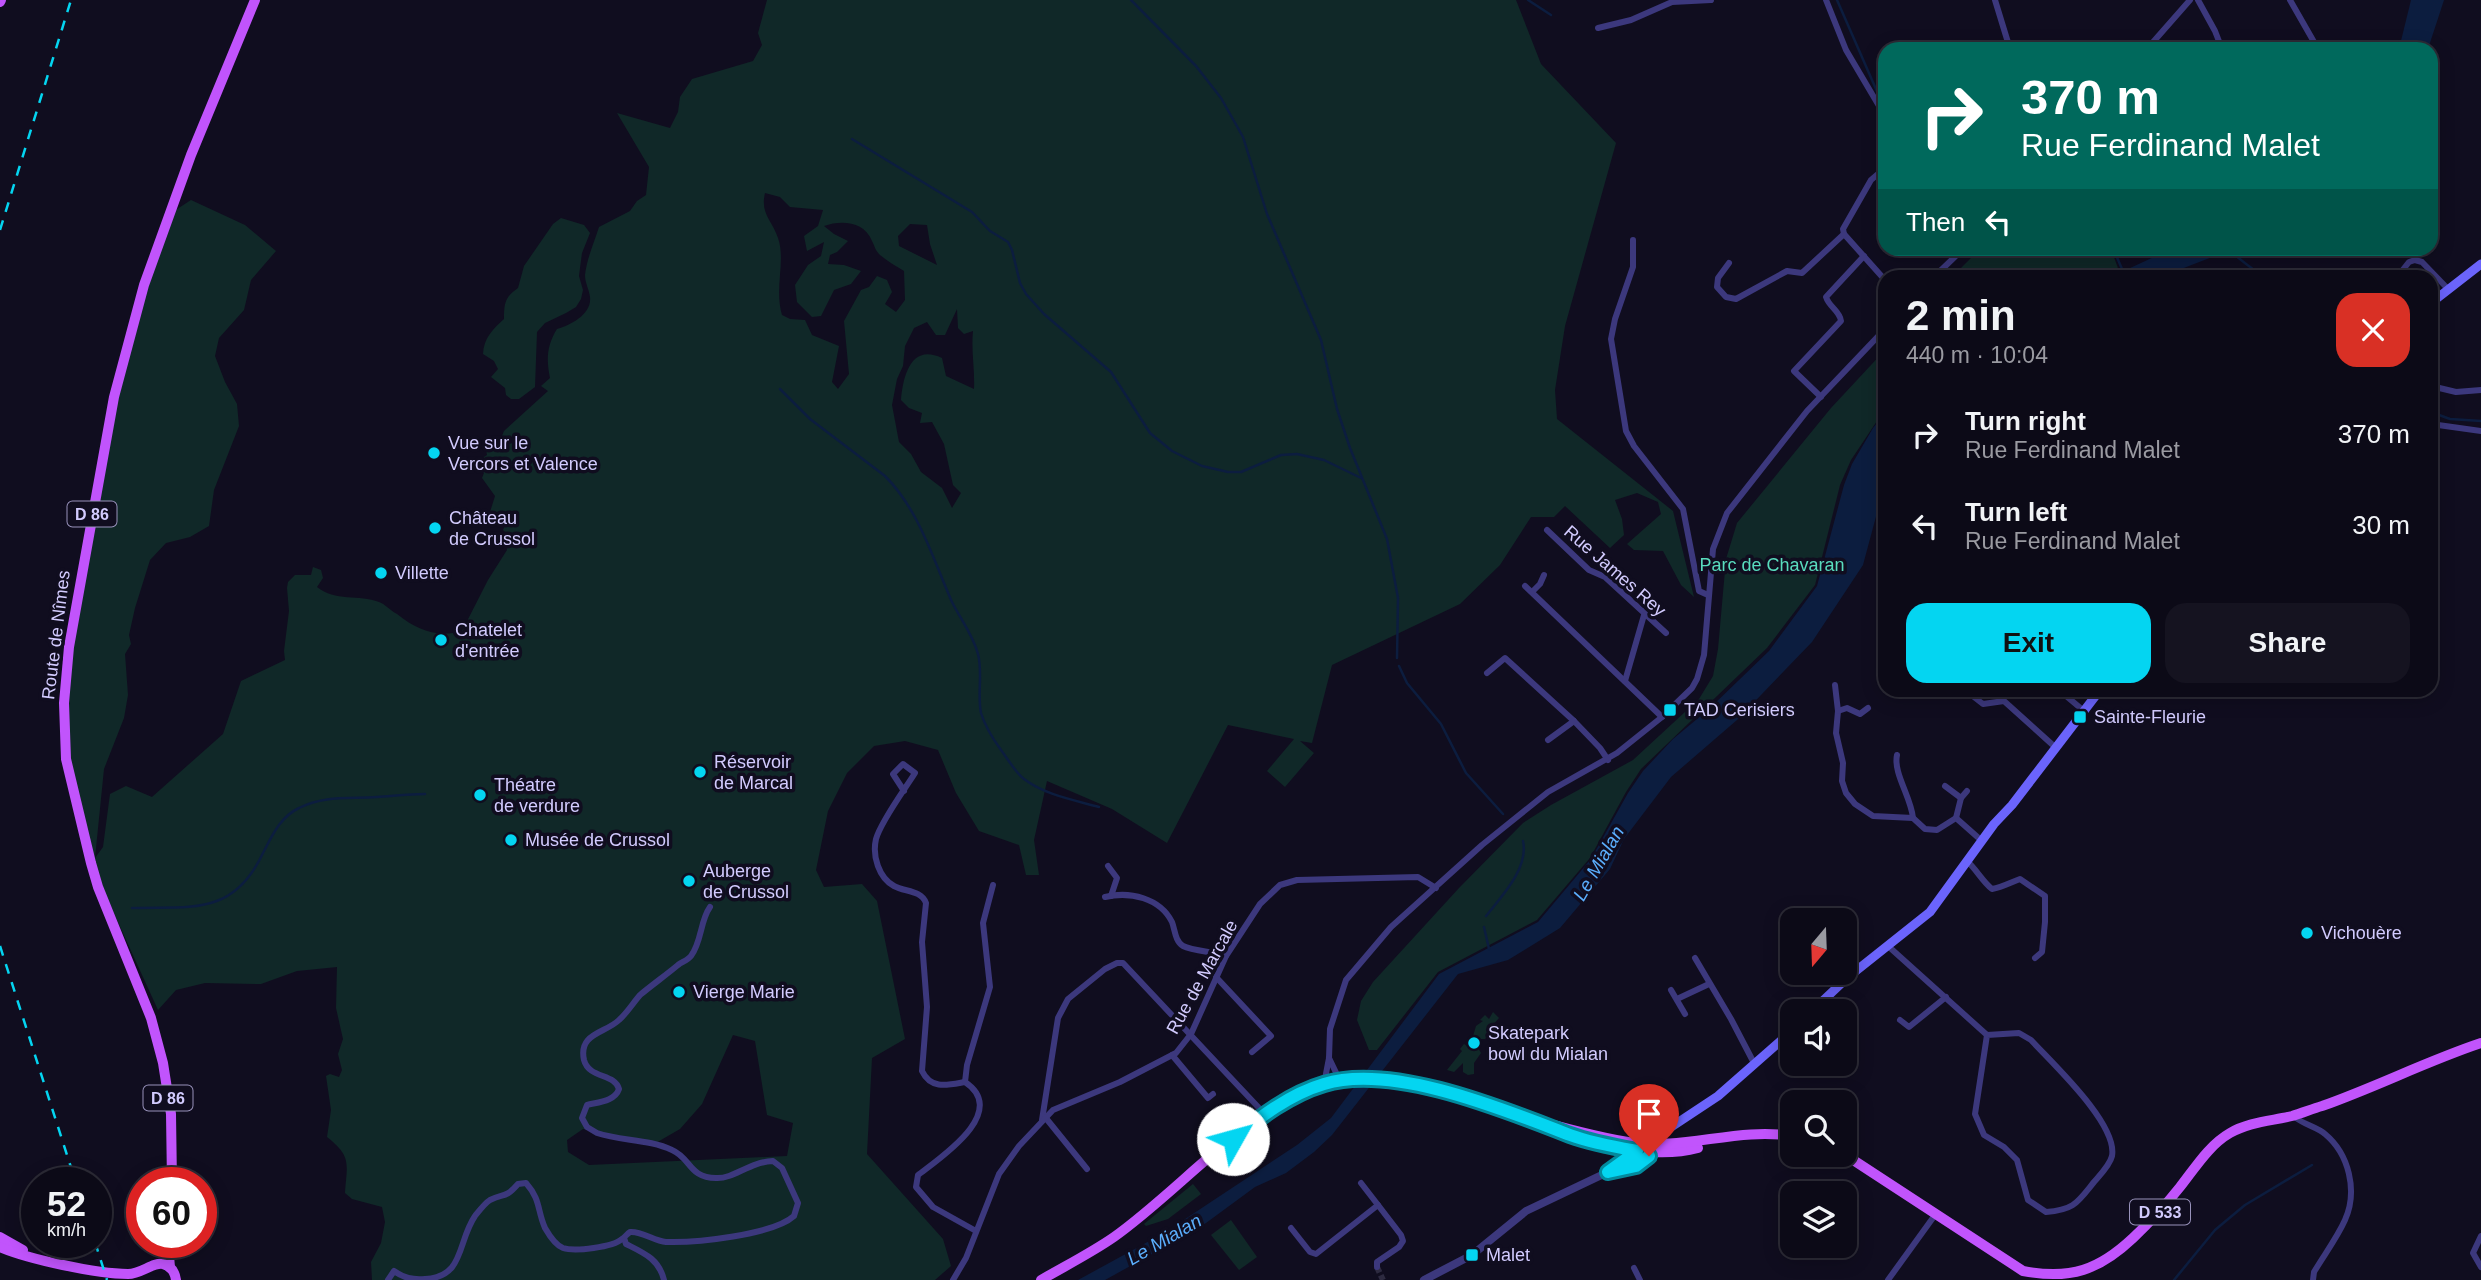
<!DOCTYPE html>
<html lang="en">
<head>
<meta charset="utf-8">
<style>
	:root { --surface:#0c0a17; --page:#151320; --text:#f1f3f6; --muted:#9a9aa1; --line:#2c2b36; --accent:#04d5f1 }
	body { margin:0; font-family:Helvetica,sans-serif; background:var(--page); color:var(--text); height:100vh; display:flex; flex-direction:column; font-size:26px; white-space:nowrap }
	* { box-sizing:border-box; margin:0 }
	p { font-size:23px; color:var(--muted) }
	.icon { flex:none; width:38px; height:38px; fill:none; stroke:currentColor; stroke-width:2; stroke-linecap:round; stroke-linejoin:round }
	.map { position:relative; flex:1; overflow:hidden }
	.drawer { position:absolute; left:1878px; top:270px; width:560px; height:427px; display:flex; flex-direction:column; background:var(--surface); border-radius:21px; box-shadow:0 4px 18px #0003,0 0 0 2px var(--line) }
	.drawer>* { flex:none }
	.guide { position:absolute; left:1878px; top:42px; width:560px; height:214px; border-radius:21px; box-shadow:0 4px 18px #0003,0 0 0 2px var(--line); background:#00695c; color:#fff; overflow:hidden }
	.needle { width:46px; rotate:199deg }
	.fabs { position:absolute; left:1780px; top:908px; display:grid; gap:14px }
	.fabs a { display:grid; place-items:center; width:77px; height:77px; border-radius:14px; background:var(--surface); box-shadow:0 4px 18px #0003,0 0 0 2px var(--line); font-size:35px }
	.speed { position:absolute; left:21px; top:1167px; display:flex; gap:14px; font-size:35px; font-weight:700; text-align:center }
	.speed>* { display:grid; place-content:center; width:91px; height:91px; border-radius:50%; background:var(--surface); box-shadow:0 4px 18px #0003,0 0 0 2px var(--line); line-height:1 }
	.speed small { font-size:18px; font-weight:400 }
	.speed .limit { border:10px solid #d22; background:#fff; color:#111 }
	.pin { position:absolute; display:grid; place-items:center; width:60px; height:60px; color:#fff; margin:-72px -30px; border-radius:50% 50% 50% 0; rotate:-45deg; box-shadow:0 0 7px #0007 }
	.pin .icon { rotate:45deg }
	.me { position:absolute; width:77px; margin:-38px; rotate:52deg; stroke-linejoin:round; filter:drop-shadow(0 0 5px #0008) }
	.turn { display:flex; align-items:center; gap:24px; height:147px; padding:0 28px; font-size:32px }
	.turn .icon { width:91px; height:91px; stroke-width:2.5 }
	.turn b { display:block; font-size:49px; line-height:60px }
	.then { display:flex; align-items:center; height:66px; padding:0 28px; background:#0003; gap:14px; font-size:26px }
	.round { display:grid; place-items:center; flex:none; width:74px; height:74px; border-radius:21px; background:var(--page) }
	.headline { display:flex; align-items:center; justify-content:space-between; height:119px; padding:0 28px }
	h1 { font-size:42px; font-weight:600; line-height:52px }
	.cta { display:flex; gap:14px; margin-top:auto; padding:14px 28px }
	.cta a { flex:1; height:80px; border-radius:21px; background:var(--accent); color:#111; font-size:28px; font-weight:600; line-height:80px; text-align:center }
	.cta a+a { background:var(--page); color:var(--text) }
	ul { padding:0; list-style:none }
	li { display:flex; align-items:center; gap:21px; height:91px; padding:0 28px }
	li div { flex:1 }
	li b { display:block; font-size:26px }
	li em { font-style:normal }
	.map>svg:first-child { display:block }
	.green { fill:#102828; fill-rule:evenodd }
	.water { fill:#0c1d3f }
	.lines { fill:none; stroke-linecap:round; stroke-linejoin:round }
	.stream { stroke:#0c1d3f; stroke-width:2.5 }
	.minor-tunnel { stroke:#2d2a40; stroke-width:6; stroke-dasharray:6 3; stroke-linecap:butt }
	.minor { stroke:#3c387d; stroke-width:6 }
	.tertiary { stroke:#3c387d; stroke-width:8 }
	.secondary { stroke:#6b64fc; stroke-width:9 }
	.primary { stroke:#c154fc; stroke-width:10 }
	.rail { stroke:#04d5f1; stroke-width:2.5; stroke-dasharray:10 9; stroke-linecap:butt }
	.route-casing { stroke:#038a9d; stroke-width:18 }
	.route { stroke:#04d5f1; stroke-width:12 }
	.poi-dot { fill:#04d5f1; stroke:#100d1f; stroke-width:2.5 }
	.labels { text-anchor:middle; stroke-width:7; stroke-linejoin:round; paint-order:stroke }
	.shield { fill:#100d1f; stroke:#9892bb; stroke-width:2 }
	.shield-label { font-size:16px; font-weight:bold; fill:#d2cbfe }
	.poi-label { font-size:18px; fill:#d2cbfe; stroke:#100d1f; text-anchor:start }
	.park-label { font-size:18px; fill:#59dcbe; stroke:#100d1f }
	.street-label { font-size:18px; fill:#d2cbfe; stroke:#100d1f }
	.water-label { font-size:19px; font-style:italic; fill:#5baefc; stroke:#100d1f }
</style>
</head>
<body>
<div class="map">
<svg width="2481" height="1280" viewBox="0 0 2481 1280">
	<rect width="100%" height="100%" fill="#100d1f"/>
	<g class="green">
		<path d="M767,0H1516L1541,64L1616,143L1565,326L1555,390L1557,419L1673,511L1694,597L1681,585L1663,551L1634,550L1627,544L1661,514L1658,502L1637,493L1615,500L1622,519L1624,535L1610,548L1565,506L1554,517H1531L1500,565L1460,604L1332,665L1312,743L1300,741L1314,753L1285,787L1267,771L1294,739L1228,725L1167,843L1112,809L1047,781L1034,840L1039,875H1026L1019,845L979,831L956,793L938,750L905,741L874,746L847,773L828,811L816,870L824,887L862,884L877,901L905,1039L872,1058L867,1154L943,1239L951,1266L935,1280H372L371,1262L381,1243L385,1222L382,1207L352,1199L345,1193C347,1163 352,1157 327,1137L331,1110L326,1076L330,1074L339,1077L342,1070L338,1054L343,1039L336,1008L337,967L297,971L261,984L205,983L176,990L158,1010L91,863L66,759L64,703L114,397L171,213L191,200L245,225L276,251L251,280L244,310L219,338L215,356L225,382L237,404L239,426L214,490L209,526L190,537L166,543L150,560L135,608L129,635L131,644L125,654L128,695L124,718L104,769L95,858L103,847L110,794L126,786L152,797L223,734L241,681L285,660L284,651L289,611L287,588L288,582L295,575H311L313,567L321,570L323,578L317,587C335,602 359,594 379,602C385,604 391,611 397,614C417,630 437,638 462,631L488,580L507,550L506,544L512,538L503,530L505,526L490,512L495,496L482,478L484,473L480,469L484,457L487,455L484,439L487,436H502L504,431L548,391L541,386L550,378C546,359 547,345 557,329C571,325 592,314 590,297C589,289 585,283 585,275C587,258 594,243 599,227L630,211L637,201L646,195L649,167L617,113L670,128L678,112L680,97L692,79L753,61L762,45L758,33ZM765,193L780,197L790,207L823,210L818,226L804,236L807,251L824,242L821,256L808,265L795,285L797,302L812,317L821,316L834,290L851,284L861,271L844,265L828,264L830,255L837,252L848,241L834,234L824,226C841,220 864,221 872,241C875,247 875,250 880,255C887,261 896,266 904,271L905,300L896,312L885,304L892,292L887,280L877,276L869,287L861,290L844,321L849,374L838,389L832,382L839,346L812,335L805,320L790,319L782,315C774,288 786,261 778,238C772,220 760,214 765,193ZM910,224L927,225L930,244L937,265L899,246L898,236ZM957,309L958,328L964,334L973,331C971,351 975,370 974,389L946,376L942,358C911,343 903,376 901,400L909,408L922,413L920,423L932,422L944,444L953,485L961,493L952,508L942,488L921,472L911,454L899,442L892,405L897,379L903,366L905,346L914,328L927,322L936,335H945ZM733,1035L755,1041L767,1115L793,1123L787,1156L589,1165L568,1152L567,1140L583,1129L654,1144L680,1129L702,1104Z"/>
		<path d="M561,218L584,225L590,233L582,253L580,268L579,276L583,290L581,299L576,307L566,313L545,323L537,332L535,387L519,399H511L506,395L505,388L491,377L498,369L494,361L483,354C484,338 492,330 504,319C504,303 505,297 518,288L524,266L553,224Z"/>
		<polygon points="1980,249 2111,249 2119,271 2107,276 1953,276"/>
		<polygon points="1885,350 1885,409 1851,460 1840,485 1815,585 1767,648 1641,769 1626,792 1590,858 1537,920 1438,972 1377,1050 1369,1050 1357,1020 1361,1001 1373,982 1459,888 1523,823 1551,805 1633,760 1699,699 1713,676 1718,649 1726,559 1737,523 1831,408"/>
		<polygon points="1493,1012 1499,1018 1491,1027 1492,1031 1485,1039 1480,1039 1477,1046 1481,1053 1474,1063 1474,1074 1468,1075 1463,1072 1463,1063 1454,1072 1447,1070 1462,1051 1460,1049 1464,1044 1467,1046 1471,1043 1476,1026 1483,1021 1480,1020 1485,1015 1489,1019"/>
		<polygon points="1193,1184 1201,1194 1168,1219 1146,1226 1144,1224"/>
		<polygon points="1231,1220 1257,1257 1239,1270 1211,1235"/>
	</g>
	<g class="water">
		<polygon points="2411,0 2444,0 2428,49 2399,49"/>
		<polygon points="2171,249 2233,249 2163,276 2113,276"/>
		<polygon points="1885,413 1885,483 1863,565 1812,642 1737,720 1671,777 1624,839 1610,869 1560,928 1508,960 1458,974 1332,1135 1314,1152 1286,1173 1255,1187 1206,1223 1181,1238 1105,1280 1078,1280 1164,1233 1297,1145 1331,1118 1439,974 1538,922 1591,859 1628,793 1643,771 1673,739 1709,709 1769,651 1817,586 1844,485 1852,464 1873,428"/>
	</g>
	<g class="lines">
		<g class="stream">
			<polyline points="1131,0 1196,66 1221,98 1243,137 1267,214 1321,340 1337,409 1350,448 1387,539 1398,598 1397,658"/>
			<polyline points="1528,0 1551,15"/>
			<polyline points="1837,0 1879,96 1885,104"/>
			<polyline points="852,139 972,212 990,231 1008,242 1012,250 1020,283 1026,294 1044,314 1111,372 1150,433 1172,451 1202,466 1228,472 1241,472 1281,455 1297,454 1324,460 1361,478"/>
			<polyline points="2113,248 2125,276"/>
			<path d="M2229,248C2237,260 2251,265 2260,276"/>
			<path d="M780,389L810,419L885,476C919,510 933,559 952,602C961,620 973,635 978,654C983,674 977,693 981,713C985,726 993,739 1001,750C1008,759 1015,772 1024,779C1045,795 1074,800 1099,807"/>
			<polyline points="2431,412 2450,419 2481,421"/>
			<polyline points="1399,666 1407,683 1441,724 1466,773 1503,814"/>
			<path d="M132,908C190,906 233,917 263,853C272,836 280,817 299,808C324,795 350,799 377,797C393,796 409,794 425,794"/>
			<path d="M1486,916C1502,896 1529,868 1523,841"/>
			<polyline points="1484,927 1489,949"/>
			<polyline points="2174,1280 2215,1230 2245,1205 2312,1165"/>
		</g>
		<polyline class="minor-tunnel" points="1377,1267 1383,1280"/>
		<g class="minor">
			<polyline points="1826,0 1846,50 1885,116"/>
			<polyline points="1995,0 2010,49"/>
			<polyline points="2198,0 2215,31 2222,49"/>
			<polyline points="2290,0 2318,49"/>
			<polyline points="1598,28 1631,20 1672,2 1711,0"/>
			<polyline points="2147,49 2190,0"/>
			<polyline points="1885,168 1871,180 1843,229 1844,234 1885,280"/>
			<polyline points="1633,240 1633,267 1615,319 1611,339 1626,431 1634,446 1683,509 1699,591 1708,595"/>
			<polyline points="1729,263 1718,278 1717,287 1726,297 1736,299 1787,271 1802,273 1844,234"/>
			<polyline points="1935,276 1964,248"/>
			<polyline points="2398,276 2409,262 2415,260 2422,262 2448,289"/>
			<polyline points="2431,386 2456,392 2481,390"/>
			<path d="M1821,397L1794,371L1841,321C1840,311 1829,307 1826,297L1864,256"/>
			<polyline points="2431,424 2481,431"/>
			<polyline points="1547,530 1589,570 1605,577 1666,633"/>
			<polyline points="1525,586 1662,717"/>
			<polyline points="1532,592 1540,584 1544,575"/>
			<polyline points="1487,673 1505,658 1574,721 1600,748 1608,760"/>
			<polyline points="1625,681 1644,615"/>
			<polyline points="1835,685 1838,711 1836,733 1843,763 1842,781 1846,793 1855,804 1873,816 1913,818 1925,829 1937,830 1956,818 1982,841"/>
			<polyline points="1965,690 1983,704 2004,701 2055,747"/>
			<polyline points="2059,690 2084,711"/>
			<polyline points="1838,711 1847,708 1860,714 1868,708"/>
			<polyline points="1548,740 1574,721"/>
			<path d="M1897,755C1893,773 1911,797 1913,818"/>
			<polyline points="1945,786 1961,798"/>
			<path d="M904,791L893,774L903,764L915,773C905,789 881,821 876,839C872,856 879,878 894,886C905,892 921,890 926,903L922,942L927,1007L922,1071C931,1090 948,1085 965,1082"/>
			<polyline points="1956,818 1961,798 1967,791"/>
			<path d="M1967,861C1977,870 1982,881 1992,889C2003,887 2009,883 2020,879L2045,896V922L2042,952L2035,958"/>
			<polyline points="1108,866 1117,878 1111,896"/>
			<path d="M1105,897C1130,891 1160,898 1172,922C1175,930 1175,941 1183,946C1193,951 1215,952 1226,956"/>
			<path d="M1888,946L1987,1035L1975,1114L1984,1135L2004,1147L2017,1160L2028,1200L2046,1212C2074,1210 2077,1203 2094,1182C2100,1175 2110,1165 2112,1156C2118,1124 2052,1063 2031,1040L2019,1033L1987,1035"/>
			<polyline points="1695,958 1731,1019 1755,1065"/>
			<polyline points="1216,977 1271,1036 1252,1052"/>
			<polyline points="1671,990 1685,1014"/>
			<polyline points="1677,999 1709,984"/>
			<polyline points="1900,1020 1909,1027 1946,997"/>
			<polyline points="1172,1055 1208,1098 1213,1094"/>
			<polyline points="1329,1058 1340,1081"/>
			<polyline points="1324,1084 1329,1058 1330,1029 1346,980 1391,927 1482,845 1548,792 1617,753 1662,717 1692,688 1697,679 1704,655 1713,549 1727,513 1807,411 1885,329"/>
			<path d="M2295,1115L2296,1118C2305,1125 2317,1127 2325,1134C2349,1154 2358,1191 2345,1220C2337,1238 2324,1255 2314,1272L2313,1280"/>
			<polyline points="1045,1117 1087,1169"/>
			<polyline points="1042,1120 1058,1018 1068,999 1105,969 1117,963 1123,963 1259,1108"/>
			<polyline points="1361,1183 1378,1205"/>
			<polyline points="1291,1228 1310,1252 1316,1254 1378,1205 1401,1235 1403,1241 1399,1247 1377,1262 1377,1267"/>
			<path d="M976,1231L933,1207L916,1187L918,1175C940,1158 1010,1112 965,1082L967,1065L990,987L983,923L993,885"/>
			<polyline points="2481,1236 2473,1253 2481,1267"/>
			<path d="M624,1238L626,1244C644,1253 659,1259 664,1280"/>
			<polyline points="1634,1268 1640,1280"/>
			<path d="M388,1280L394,1271C404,1278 412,1280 425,1279C465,1277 457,1242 475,1216C479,1211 485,1203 490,1200C504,1193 505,1199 518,1184L526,1183C541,1200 537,1210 545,1228C549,1235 555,1245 563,1248C575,1252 613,1247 622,1239C625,1237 627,1234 630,1232C642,1231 654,1241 666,1242C695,1243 773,1235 794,1216L798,1203L782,1168L773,1161C749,1162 734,1179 716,1178C689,1178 691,1158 672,1150C649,1139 621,1141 597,1133L587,1127L582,1118L587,1105C599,1102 615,1101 619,1089C615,1073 589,1079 584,1060C578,1033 606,1033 619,1020C627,1013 633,1003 640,995C652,985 666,975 678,965C682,962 688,960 691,956C702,941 700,921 710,907"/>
			<polyline points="953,1280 966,1258 999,1174 1019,1146 1053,1110 1120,1082 1176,1053 1191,1034 1226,956 1260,904 1280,885 1297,880 1418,877 1436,888"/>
			<polyline points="1888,1280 1935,1215"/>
		</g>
		<g class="tertiary">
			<polyline points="1611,1172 1636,1166 1652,1153"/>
			<polyline points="1424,1280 1472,1255 1526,1211 1608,1172 1637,1151"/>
		</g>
		<g class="secondary">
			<polyline points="2431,303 2481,264"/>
			<polyline points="1811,1012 1847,978 1930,912 1994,824 2012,805 2100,690"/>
			<polyline points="1644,1145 1718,1096 1792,1031"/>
		</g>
		<g class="primary">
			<polyline points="0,2 1,0"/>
			<path d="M1620,1148C1646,1153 1672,1155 1698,1148"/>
			<path d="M1844,1154L2023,1271C2071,1280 2099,1270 2133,1238C2150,1222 2165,1206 2180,1187C2195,1168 2209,1145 2230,1133C2249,1122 2271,1121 2292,1116C2302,1113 2312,1109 2322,1106C2376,1087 2427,1061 2481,1043"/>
			<polyline points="172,1183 171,1114 163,1063 151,1018 98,887 91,863 66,759 64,703 69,647 114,397 144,285 191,155 255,0"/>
			<polyline points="0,1237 23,1250"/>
			<polyline points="168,1242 170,1268"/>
			<path d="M0,1247C28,1259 97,1274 128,1274C141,1274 153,1262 163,1264C172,1266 175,1273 176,1280"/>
			<path d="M1041,1280C1065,1266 1091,1253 1114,1237C1178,1192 1249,1107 1323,1084C1381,1066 1450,1094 1505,1111C1545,1123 1587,1135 1628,1142C1683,1151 1737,1127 1792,1136"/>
		</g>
		<g class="rail">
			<polyline points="0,230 71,0"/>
			<polyline points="0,946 76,1183"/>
			<polyline points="95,1242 107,1280"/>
		</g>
	</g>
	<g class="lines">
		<defs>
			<path id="route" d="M1233,1139C1260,1117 1290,1094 1324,1084C1393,1063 1505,1110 1570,1135C1592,1143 1615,1147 1637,1151L1608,1172L1636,1166L1649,1156"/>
		</defs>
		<use href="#route" class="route-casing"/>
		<use href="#route" class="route"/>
	</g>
	<g class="poi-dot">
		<circle cx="434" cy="453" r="7"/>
		<circle cx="435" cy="528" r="7"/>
		<circle cx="381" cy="573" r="7"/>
		<circle cx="441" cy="640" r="7"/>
		<rect x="1663" y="703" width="14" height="14" rx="3.5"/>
		<rect x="2073" y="710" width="14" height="14" rx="3.5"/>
		<circle cx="700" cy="772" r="7"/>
		<circle cx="480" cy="795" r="7"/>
		<circle cx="511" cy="840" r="7"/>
		<circle cx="689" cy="881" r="7"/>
		<circle cx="2307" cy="933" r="7"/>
		<circle cx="679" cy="992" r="7"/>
		<circle cx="1474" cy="1043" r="7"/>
		<rect x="1465" y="1248" width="14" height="14" rx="3.5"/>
	</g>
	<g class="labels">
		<g class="shield">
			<rect x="67.5" y="501.5" width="49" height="25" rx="5"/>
			<rect x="143.5" y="1085.5" width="49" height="25" rx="5"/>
			<rect x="2130" y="1199.5" width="60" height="25" rx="5"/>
		</g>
		<g class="shield-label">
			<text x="92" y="520">D 86</text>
			<text x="168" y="1104">D 86</text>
			<text x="2160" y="1218">D 533</text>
		</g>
		<g class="poi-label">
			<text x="448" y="449">Vue sur le<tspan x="448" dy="21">Vercors et Valence</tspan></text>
			<text x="449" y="524">Château<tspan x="449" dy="21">de Crussol</tspan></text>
			<text x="395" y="579">Villette</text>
			<text x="455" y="636">Chatelet<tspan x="455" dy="21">d'entrée</tspan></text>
			<text x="1684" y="716">TAD Cerisiers</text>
			<text x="2094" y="723">Sainte-Fleurie</text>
			<text x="714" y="768">Réservoir<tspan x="714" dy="21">de Marcal</tspan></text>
			<text x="494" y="791">Théatre<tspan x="494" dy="21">de verdure</tspan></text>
			<text x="525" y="846">Musée de Crussol</text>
			<text x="703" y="877">Auberge<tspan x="703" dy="21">de Crussol</tspan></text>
			<text x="2321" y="939">Vichouère</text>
			<text x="693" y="998">Vierge Marie</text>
			<text x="1488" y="1039">Skatepark<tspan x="1488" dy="21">bowl du Mialan</tspan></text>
			<text x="1486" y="1261">Malet</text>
		</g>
		<g class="park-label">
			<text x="1772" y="571">Parc de Chavaran</text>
		</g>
		<g class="street-label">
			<text transform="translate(1615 571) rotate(41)" y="6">Rue James Rey</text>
			<text transform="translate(56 635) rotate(-83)" y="6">Route de Nîmes</text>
			<text transform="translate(1202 977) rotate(-61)" y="6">Rue de Marcale</text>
		</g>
		<g class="water-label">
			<text transform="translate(1598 863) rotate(-60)" y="7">Le Mialan</text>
			<text transform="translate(1164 1239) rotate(-30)" y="7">Le Mialan</text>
		</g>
	</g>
</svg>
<div class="fabs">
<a><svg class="needle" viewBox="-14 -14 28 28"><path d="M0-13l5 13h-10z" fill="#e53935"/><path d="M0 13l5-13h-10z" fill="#9a9aa1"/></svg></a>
<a><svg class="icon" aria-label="sound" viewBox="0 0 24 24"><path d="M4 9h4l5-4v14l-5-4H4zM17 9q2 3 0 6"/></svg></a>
<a><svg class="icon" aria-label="search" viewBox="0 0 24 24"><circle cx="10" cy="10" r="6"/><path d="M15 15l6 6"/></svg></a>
<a><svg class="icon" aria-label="layers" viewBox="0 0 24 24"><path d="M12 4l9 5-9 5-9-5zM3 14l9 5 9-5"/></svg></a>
</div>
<div class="speed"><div>52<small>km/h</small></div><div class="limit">60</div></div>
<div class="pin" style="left:1649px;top:1156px;background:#d93025"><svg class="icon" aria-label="arrive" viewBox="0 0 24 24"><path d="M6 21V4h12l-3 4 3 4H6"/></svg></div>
<svg class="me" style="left:1233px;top:1139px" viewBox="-20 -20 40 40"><circle r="19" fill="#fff"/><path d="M0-13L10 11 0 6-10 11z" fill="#04d5f1"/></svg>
<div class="guide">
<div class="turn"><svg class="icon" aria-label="right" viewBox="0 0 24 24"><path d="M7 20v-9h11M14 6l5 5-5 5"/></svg><div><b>370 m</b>Rue Ferdinand Malet</div></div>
<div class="then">Then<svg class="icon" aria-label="left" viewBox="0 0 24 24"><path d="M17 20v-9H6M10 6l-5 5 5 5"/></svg></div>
</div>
<section class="drawer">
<div class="headline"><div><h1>2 min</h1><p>440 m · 10:04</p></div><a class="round" style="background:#d93025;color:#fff"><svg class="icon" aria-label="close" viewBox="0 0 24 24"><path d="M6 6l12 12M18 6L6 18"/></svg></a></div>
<ul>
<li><svg class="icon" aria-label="right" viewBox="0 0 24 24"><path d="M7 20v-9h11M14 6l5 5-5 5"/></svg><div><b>Turn right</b><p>Rue Ferdinand Malet</p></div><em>370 m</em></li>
<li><svg class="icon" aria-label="left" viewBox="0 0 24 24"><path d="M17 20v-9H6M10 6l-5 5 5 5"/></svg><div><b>Turn left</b><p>Rue Ferdinand Malet</p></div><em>30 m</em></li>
</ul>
<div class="cta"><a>Exit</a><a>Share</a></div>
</section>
</div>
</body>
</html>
